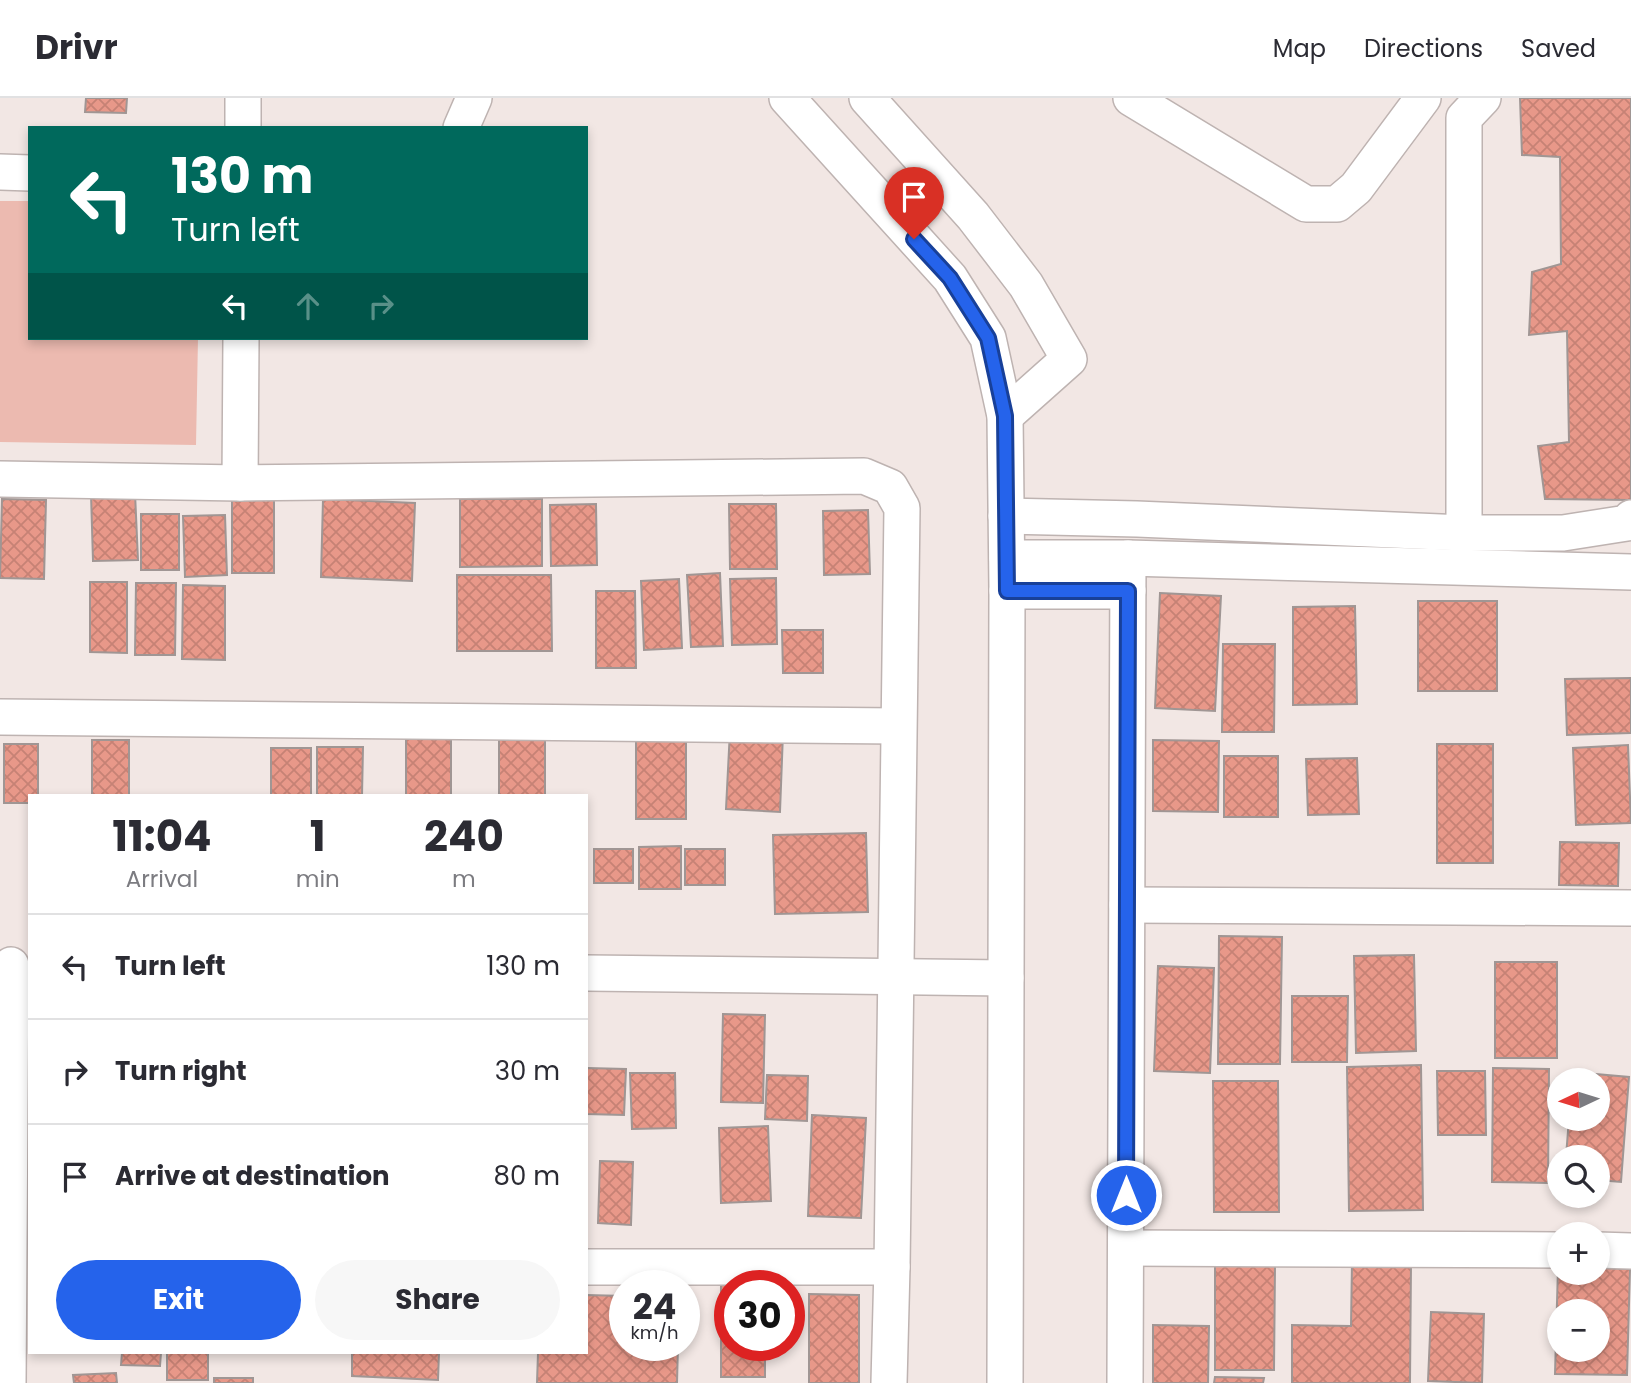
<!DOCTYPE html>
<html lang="en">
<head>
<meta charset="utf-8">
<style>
	:root { --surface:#fff; --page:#f7f7f7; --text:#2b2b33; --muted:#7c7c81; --line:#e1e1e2; --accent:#2563eb }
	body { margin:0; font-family:Poppins,sans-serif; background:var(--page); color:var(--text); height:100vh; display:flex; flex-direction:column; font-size:26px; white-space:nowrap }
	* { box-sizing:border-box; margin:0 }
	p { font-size:23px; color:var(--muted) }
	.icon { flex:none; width:38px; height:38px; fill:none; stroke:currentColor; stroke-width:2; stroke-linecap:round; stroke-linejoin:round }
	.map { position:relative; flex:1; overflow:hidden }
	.drawer { position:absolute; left:28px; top:696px; width:560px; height:560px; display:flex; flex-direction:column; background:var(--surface); border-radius:0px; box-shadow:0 4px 10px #0003 }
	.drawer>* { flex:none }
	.guide { position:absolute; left:28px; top:28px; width:560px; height:214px; border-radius:0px; box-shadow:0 4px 10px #0003; background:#00695c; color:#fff; overflow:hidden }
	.needle { width:46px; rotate:266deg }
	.tools { position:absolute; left:1547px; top:970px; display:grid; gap:14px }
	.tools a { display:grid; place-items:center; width:63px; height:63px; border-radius:50%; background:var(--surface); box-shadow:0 4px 10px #0003; font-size:35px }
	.speed { position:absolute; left:609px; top:1172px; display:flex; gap:14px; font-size:35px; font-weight:700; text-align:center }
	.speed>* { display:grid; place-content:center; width:91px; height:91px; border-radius:50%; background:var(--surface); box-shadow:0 4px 10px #0003; line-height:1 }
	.speed small { font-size:18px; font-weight:400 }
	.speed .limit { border:10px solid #d22; background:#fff; color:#111 }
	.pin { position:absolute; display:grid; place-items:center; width:60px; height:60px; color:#fff; margin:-72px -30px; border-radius:50% 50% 50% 0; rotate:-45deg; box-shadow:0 0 7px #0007 }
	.pin .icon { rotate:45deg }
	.me { position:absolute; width:77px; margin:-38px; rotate:0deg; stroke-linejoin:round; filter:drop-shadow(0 0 5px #0008) }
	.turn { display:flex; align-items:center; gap:24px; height:147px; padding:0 28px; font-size:32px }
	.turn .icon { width:91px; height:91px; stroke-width:2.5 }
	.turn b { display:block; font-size:49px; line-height:60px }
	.lanes { display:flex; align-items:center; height:66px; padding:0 28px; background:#0003; justify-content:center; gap:35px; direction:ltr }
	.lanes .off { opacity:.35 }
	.eta { display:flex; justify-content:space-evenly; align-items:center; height:119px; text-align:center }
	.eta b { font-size:42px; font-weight:700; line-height:49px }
	.button { display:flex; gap:14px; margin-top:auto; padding:14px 28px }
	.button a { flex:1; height:80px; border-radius:42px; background:var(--accent); color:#fff; font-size:28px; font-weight:700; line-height:80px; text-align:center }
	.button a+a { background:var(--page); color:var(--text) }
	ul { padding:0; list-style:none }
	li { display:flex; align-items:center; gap:21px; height:105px; padding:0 28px; border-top:2px solid var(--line) }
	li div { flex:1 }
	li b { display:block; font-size:26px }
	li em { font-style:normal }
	header { display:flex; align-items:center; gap:42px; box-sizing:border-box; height:98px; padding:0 35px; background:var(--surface); border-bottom:2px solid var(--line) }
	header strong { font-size:33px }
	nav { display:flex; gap:38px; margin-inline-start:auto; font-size:24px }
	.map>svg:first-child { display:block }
	.green { fill:#ecbab0 }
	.building { fill:url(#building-cross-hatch); stroke:#a09694; stroke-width:2; fill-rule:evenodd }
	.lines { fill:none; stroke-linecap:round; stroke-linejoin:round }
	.minor-casing { stroke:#beb3b1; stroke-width:38 }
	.minor { stroke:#fff; stroke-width:35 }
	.route-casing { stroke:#184099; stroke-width:18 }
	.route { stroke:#2563eb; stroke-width:12 }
</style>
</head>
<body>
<header>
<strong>Drivr</strong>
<nav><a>Map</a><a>Directions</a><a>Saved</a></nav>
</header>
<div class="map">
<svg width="1631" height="1285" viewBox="0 0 1631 1285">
	<defs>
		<pattern id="building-cross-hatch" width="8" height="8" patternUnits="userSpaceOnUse" patternTransform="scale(1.75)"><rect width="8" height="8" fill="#e89889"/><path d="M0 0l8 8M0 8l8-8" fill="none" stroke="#c68275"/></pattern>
	</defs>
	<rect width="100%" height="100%" fill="#f2e7e4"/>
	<polygon class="green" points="0,103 30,103 30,240 198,240 196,347 0,344"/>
	<g class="building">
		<polygon points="86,0 127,0 126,15 85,14"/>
		<polygon points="1520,0 1631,0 1631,402 1545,401 1538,348 1569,344 1567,233 1529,237 1532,174 1561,166 1560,59 1522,57"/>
		<polygon points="135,395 138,462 93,463 91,396"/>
		<polygon points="2,401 46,402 44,481 0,480"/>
		<polygon points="232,401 274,402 274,475 232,475"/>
		<polygon points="323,401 415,405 412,483 321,479"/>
		<polygon points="460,401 542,401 542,468 460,469"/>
		<polygon points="596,406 597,467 551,468 550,407"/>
		<polygon points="729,406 776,406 777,471 730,471"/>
		<polygon points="868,412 870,476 824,477 823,413"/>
		<rect x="141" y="416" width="38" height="56"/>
		<polygon points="225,417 227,477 185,479 183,418"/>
		<polygon points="720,475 723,548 691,549 687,477"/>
		<polygon points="457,477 551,477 552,553 457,553"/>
		<polygon points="776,480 777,546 732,547 730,481"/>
		<polygon points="679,481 682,550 644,552 641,483"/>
		<polygon points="90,484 127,484 127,555 90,554"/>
		<polygon points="136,485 176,485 175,557 135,557"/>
		<polygon points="183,487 225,488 225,562 182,561"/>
		<polygon points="596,493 635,493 636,570 596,570"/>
		<polygon points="1160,495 1221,498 1215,613 1155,610"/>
		<rect x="1418" y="503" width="79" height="90"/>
		<polygon points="1355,508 1357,606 1293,607 1293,509"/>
		<polygon points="782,532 823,532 823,575 783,575"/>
		<polygon points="1223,546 1275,546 1274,634 1222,634"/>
		<polygon points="1631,580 1631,635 1567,637 1565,581"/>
		<polygon points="730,632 783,635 780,714 726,711"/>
		<rect x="499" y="636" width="46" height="62"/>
		<rect x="406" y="639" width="45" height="59"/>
		<polygon points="636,639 686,640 686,721 636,721"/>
		<rect x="92" y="642" width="37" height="56"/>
		<polygon points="1153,642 1219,643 1218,714 1153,713"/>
		<polygon points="4,646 38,646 38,698 30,698 30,705 4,705"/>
		<rect x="1437" y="646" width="56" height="119"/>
		<polygon points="1628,647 1631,725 1576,727 1573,650"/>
		<polygon points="317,649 363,649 362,698 317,698"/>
		<rect x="271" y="650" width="40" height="47"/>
		<rect x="1224" y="658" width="54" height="61"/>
		<polygon points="1357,660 1359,716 1308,717 1306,661"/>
		<polygon points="866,735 868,814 775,816 773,737"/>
		<polygon points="1560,744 1619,745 1618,788 1559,787"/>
		<polygon points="681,748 681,791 639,791 639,749"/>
		<rect x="594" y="751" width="39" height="34"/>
		<rect x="685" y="751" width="40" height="36"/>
		<polygon points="1219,838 1282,839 1280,966 1218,966"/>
		<polygon points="1414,857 1416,953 1356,955 1354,858"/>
		<rect x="1495" y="864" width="62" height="96"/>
		<polygon points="1158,868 1214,870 1210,975 1154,973"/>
		<polygon points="1292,898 1348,898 1347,964 1292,964"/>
		<polygon points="26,899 30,900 30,994 24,994"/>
		<polygon points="723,916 765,917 763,1005 721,1004"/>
		<polygon points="1421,967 1423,1112 1349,1113 1347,969"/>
		<polygon points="587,970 626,971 624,1017 586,1016"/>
		<polygon points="1493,970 1549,971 1548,1085 1492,1084"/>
		<polygon points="1437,973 1485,973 1486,1037 1438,1037"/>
		<polygon points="1573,974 1629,979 1621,1084 1598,1082 1598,1059 1566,1059 1569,1020 1598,1020 1598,982 1572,982"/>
		<polygon points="630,975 675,975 676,1030 632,1031"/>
		<polygon points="767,977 808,978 807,1023 765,1021"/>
		<polygon points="1213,983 1278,983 1279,1114 1214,1114"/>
		<rect x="25" y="1006" width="5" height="91"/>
		<polygon points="812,1017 866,1020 861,1120 808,1118"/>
		<polygon points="768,1028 771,1103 721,1105 719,1030"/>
		<polygon points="600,1063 633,1064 631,1127 598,1125"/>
		<polygon points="1352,1164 1411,1165 1410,1285 1292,1285 1292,1227 1351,1228"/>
		<polygon points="1215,1168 1275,1168 1274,1272 1215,1272"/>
		<path d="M1558,1169H1559V1174H1598V1170L1630,1171L1627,1277L1555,1276ZM1559,1213H1598V1251H1559Z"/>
		<polygon points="721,1186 765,1187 765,1188 730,1188 730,1248 765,1248 765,1279 721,1279"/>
		<polygon points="809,1196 859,1197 859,1285 809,1285"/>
		<polygon points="586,1197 625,1198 625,1248 678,1248 677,1285 537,1285 538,1255 586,1255"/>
		<polygon points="1431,1214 1484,1216 1482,1285 1428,1283"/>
		<polygon points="1153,1227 1209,1228 1208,1285 1153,1285"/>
		<polygon points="122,1255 161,1255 160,1268 121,1267"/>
		<rect x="167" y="1255" width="41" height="27"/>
		<polygon points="352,1255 439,1255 438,1282 352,1278"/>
		<polygon points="116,1275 117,1285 74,1285 73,1277"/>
		<polygon points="1215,1279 1264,1280 1263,1285 1214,1285"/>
		<rect x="214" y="1280" width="39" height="5"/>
	</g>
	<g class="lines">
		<defs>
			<g id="minor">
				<polyline points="787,0 950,180 988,240 1005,318 1007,493 1005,1285"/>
				<polyline points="867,0 973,118 1026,187 1069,261 1005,318"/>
				<polyline points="1131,0 1306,106 1337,106 1356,90 1423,0"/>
				<polyline points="243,30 243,0"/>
				<polyline points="461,30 474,0"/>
				<polyline points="0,74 30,75"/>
				<polyline points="0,381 240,385 864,378 890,389 902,410 892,1169 889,1285"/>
				<polyline points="240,385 241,240"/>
				<polyline points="1006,418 1137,421 1464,435 1563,435 1627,425 1631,420"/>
				<polyline points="1464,435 1464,20 1483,0"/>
				<polyline points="1007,460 1128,460 1631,474"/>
				<polyline points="1007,493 1128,493"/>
				<polyline points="0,619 898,628"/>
				<polyline points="1127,807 1631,810"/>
				<polyline points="586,875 1006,880"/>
				<polyline points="1126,1150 1559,1152"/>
				<polyline points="1598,1152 1631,1153"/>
				<polyline points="586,1169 892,1169"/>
				<polyline points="8,1285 11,867"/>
				<polyline points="1125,1285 1128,460"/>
			</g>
		</defs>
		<use href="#minor" class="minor-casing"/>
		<use href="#minor" class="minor"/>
	</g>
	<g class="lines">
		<defs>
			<polyline id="route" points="914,141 950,180 988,240 1005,318 1007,493 1128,493 1126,1097"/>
		</defs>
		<use href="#route" class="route-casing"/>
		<use href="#route" class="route"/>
	</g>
</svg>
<div class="tools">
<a><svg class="needle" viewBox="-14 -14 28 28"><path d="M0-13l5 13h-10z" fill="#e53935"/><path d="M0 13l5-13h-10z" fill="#7c7c81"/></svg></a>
<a><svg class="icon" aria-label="search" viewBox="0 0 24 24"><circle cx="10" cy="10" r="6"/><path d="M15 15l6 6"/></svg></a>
<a>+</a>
<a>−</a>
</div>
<div class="speed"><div>24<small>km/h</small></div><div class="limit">30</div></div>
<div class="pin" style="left:914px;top:141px;background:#d93025"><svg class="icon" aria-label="arrive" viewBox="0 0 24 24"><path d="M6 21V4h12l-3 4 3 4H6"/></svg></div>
<svg class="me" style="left:1126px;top:1097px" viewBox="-20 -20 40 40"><circle r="17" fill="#2563eb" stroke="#fff" stroke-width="3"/><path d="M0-11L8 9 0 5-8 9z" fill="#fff"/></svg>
<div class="guide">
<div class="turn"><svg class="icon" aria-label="left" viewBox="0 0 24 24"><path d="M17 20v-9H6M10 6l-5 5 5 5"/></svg><div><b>130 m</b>Turn left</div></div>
<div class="lanes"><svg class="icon" aria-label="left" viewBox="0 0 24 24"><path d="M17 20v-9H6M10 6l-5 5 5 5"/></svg><svg class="icon off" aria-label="ahead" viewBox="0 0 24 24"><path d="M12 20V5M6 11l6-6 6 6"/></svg><svg class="icon off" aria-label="right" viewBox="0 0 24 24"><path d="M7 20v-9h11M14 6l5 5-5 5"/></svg></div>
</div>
<section class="drawer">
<div class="eta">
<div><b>11:04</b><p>Arrival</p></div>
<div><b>1</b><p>min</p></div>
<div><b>240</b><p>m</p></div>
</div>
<ul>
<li><svg class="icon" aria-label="left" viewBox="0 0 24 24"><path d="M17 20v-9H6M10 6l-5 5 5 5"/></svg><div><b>Turn left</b></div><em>130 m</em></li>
<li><svg class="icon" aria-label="right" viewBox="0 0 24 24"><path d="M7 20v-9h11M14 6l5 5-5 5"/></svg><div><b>Turn right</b></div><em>30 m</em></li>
<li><svg class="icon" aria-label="arrive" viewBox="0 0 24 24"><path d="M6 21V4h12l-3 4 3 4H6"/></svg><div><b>Arrive at destination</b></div><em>80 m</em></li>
</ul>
<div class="button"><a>Exit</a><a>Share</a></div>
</section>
</div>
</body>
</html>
